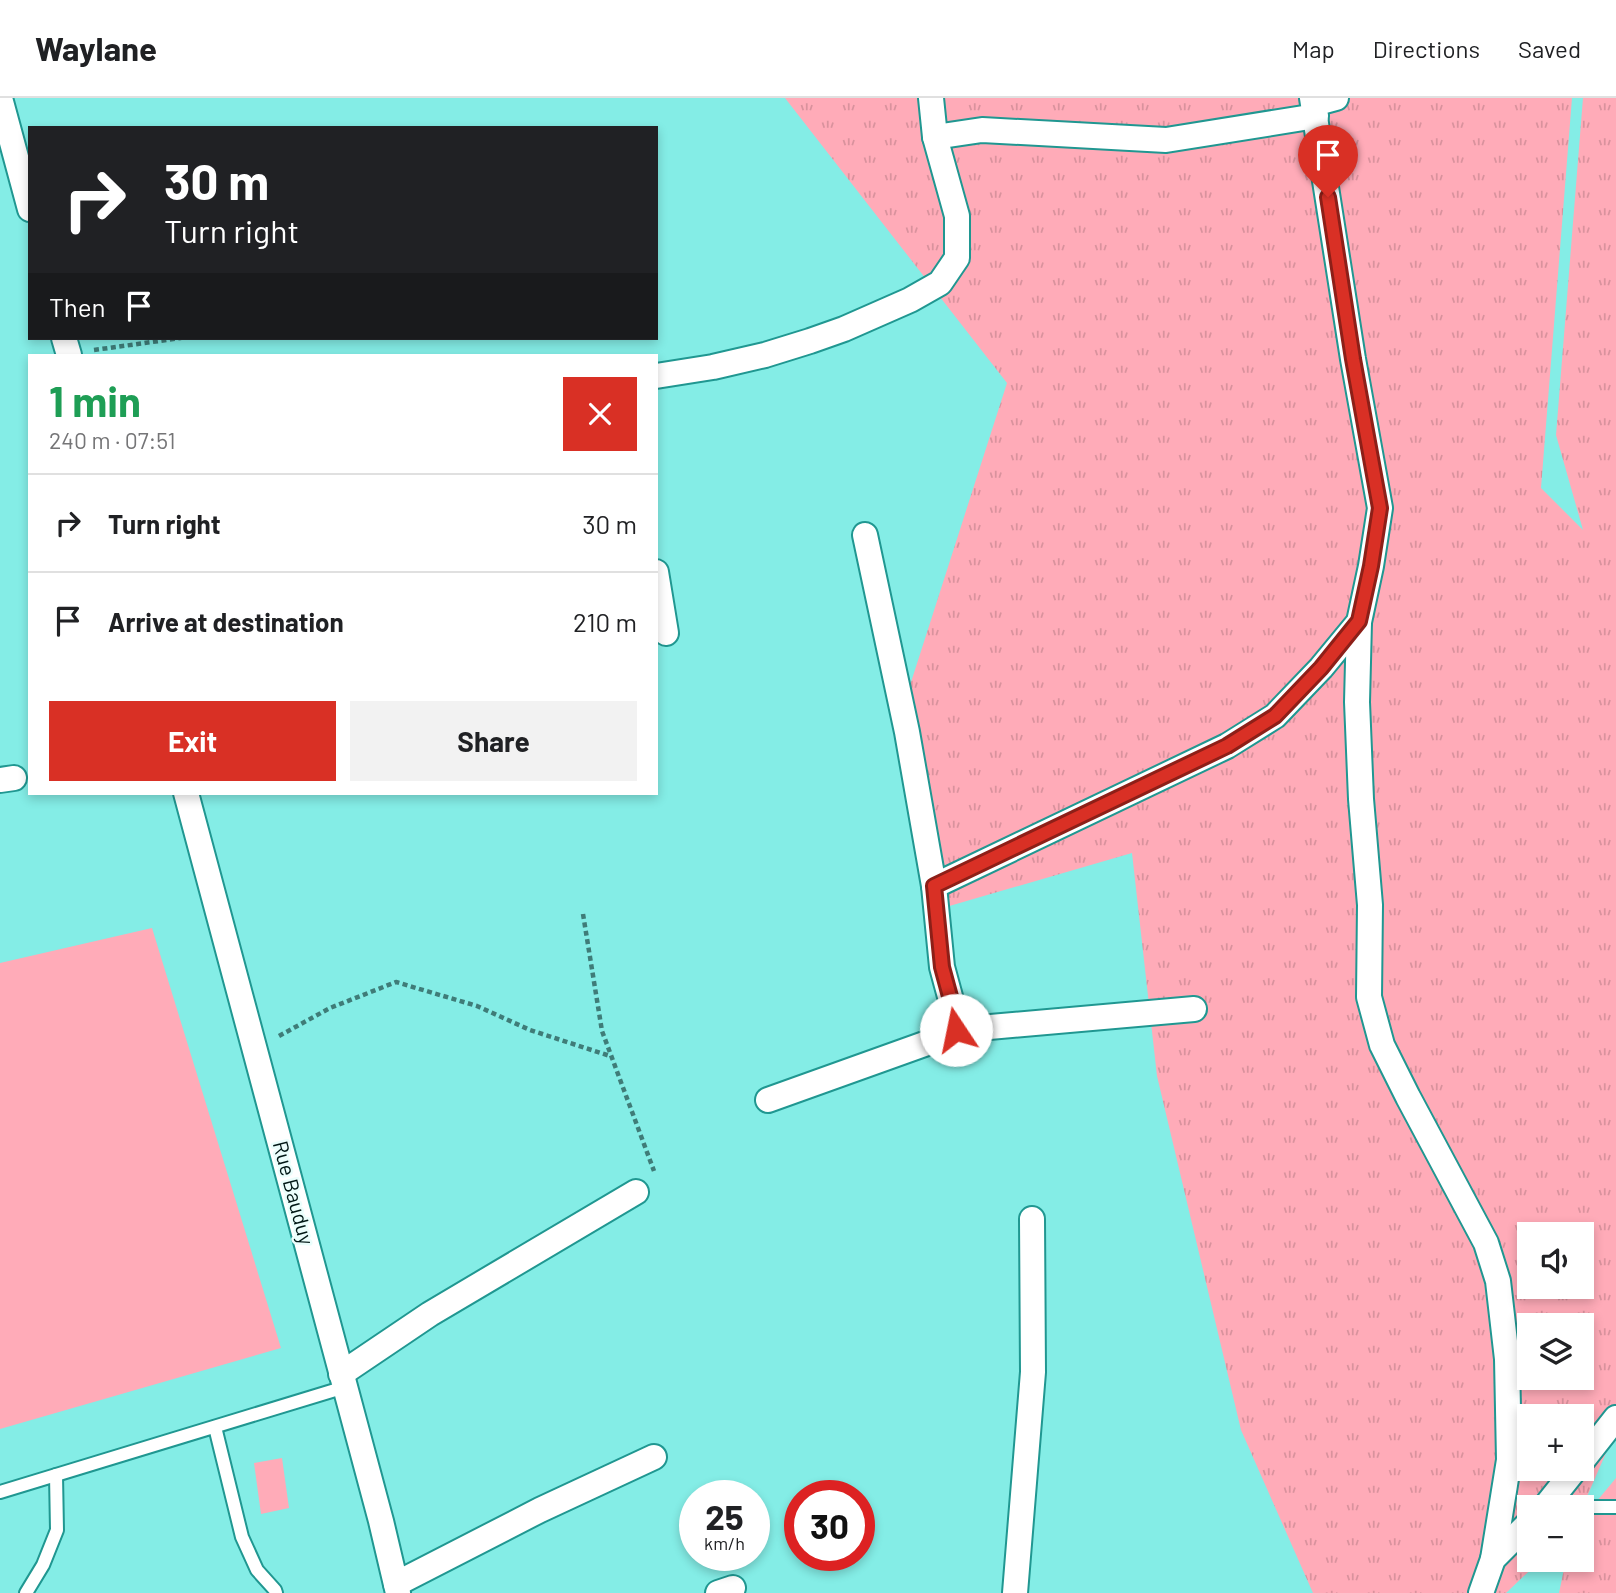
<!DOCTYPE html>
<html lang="en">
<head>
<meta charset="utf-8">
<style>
	:root { --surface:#fff; --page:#f2f2f2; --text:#202124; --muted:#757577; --line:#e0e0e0; --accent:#d93025 }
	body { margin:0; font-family:Barlow,sans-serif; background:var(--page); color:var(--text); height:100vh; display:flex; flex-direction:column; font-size:26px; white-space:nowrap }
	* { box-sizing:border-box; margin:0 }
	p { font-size:23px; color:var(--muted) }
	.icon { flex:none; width:38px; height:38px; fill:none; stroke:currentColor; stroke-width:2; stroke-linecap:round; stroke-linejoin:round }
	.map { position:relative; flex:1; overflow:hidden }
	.panel { position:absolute; left:28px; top:256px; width:630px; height:441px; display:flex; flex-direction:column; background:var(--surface); border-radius:0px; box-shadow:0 4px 10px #0003 }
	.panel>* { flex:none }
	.banner { position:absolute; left:28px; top:28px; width:630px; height:214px; border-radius:0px; box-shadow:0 4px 10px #0003; background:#202124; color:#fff; overflow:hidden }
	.controls { position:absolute; left:1517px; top:1124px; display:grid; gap:14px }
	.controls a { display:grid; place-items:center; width:77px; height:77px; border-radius:0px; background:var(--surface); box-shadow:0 4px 10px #0003; font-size:35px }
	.speed { position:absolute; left:679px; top:1382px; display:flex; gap:14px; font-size:35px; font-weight:700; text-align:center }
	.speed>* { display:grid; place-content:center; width:91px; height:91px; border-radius:50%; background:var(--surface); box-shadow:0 4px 10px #0003; line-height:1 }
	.speed small { font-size:18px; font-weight:400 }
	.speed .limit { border:10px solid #d22; background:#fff; color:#111 }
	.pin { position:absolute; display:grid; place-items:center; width:60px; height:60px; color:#fff; margin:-72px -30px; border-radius:50% 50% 50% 0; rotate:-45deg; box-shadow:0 0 7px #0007 }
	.pin .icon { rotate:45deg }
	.me { position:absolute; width:77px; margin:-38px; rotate:349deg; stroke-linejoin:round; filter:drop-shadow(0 0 5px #0008) }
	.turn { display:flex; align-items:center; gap:24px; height:147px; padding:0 21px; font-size:32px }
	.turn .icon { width:91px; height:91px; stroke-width:2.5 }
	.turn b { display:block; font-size:49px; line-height:60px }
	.then { display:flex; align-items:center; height:66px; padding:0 21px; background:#0003; gap:14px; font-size:26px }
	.round { display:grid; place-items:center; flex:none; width:74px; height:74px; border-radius:0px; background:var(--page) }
	.head { display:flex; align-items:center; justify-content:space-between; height:119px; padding:0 21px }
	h1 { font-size:42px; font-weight:700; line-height:52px; color:#1e9e55 }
	.primary-button { display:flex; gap:14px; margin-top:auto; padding:14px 21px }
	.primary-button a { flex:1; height:80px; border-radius:0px; background:var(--accent); color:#fff; font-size:28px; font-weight:700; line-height:80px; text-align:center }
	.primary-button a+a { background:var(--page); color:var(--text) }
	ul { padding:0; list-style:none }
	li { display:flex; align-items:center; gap:21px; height:98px; padding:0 21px; border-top:2px solid var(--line) }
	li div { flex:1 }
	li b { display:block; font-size:26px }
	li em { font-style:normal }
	header { display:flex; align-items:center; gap:42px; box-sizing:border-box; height:98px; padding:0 35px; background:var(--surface); border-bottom:2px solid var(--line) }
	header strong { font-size:33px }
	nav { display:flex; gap:38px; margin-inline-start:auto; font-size:24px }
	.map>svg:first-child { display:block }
	.grass { fill:url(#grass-tufts); fill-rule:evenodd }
	.park { fill:#ffabb8 }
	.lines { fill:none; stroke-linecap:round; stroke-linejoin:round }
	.service-casing { stroke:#209791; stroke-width:16 }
	.minor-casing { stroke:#209791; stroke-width:28 }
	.path { stroke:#3f7c78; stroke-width:4.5; stroke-dasharray:5 3.5; stroke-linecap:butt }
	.service { stroke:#fff; stroke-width:12 }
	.minor { stroke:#fff; stroke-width:24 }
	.route-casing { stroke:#8d1f18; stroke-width:18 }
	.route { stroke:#d93025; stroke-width:12 }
	.labels { text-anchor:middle; stroke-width:5; stroke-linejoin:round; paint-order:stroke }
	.street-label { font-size:21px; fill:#011715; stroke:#ebfefc }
</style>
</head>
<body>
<header>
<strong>Waylane</strong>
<nav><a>Map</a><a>Directions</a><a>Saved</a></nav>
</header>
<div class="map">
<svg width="1616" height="1495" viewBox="0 0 1616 1495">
	<defs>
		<pattern id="grass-tufts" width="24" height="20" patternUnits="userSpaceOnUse" patternTransform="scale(1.75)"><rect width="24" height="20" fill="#ffabb8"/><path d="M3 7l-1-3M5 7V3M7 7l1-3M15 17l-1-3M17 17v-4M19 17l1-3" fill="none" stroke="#d9929d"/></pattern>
	</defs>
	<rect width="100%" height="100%" fill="#84ede6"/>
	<g class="grass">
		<path d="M785,0H1572L1541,390L1583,432L1556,337L1583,0H1616V1332L1582,1410L1530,1409V1461H1542L1506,1495H1313L1241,1332L1157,978L1132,755L946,809L904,606L1007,285ZM1530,1136H1582V1188H1530ZM1530,1227H1582V1279H1530ZM1530,1318H1582V1370H1530Z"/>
		<polygon points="1616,1380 1616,1495 1559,1495 1566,1461 1582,1461 1582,1421"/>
	</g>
	<g class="park">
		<polygon points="152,830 281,1250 0,1331 0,865"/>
		<polygon points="282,1360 289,1410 261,1416 254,1365"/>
	</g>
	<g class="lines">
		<defs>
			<g id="service">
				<polyline points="215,1329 242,1439 257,1472 275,1492 276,1495"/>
				<polyline points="0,1394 345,1289"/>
				<polyline points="1582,1409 1616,1409"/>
				<polyline points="26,1495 43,1467 57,1432 56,1377"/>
			</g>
			<g id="minor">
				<polyline points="0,0 30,111"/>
				<polyline points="1314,6 1336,0"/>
				<polyline points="935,39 982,32 1166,42 1316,18"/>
				<polyline points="64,240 69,257"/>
				<polyline points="656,278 713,269 765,257 810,243 844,231 910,202 940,185 957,160 957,118 935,39 931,0"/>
				<polyline points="656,474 666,535"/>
				<polyline points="1359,524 1357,604 1361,701 1370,807 1369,899 1382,947 1408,999 1486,1145 1498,1183 1507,1261 1509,1362 1493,1461"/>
				<polyline points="0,682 14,680"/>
				<polyline points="186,695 381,1423 398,1495"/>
				<polyline points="934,788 1227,648 1275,618 1321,570 1359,524 1371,468 1380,410 1353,261 1312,0"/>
				<polyline points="956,932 1194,911"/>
				<polyline points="768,1002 930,944 956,932 955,917 942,869 934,788 907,634 865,437"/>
				<polyline points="341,1276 430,1216 636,1094"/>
				<polyline points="1582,1363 1616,1320"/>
				<polyline points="1545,1409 1576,1370"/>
				<polyline points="396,1486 540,1412 654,1359"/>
				<polyline points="718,1495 733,1490"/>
				<polyline points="1015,1495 1033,1274 1032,1121"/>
				<polyline points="1481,1495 1493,1461 1530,1424"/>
			</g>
		</defs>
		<use href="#service" class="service-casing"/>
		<use href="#minor" class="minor-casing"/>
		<g class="path">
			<polyline points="94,252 181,240"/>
			<polyline points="583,816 602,933 654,1073"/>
			<polyline points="279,938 330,910 396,884 477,908 530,932 610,958"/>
		</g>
		<use href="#service" class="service"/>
		<use href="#minor" class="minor"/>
	</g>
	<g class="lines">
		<defs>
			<polyline id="route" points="956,932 955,917 942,869 934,788 1227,648 1275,618 1321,570 1359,523 1371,468 1380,410 1353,261 1328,99"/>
		</defs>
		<use href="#route" class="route-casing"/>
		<use href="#route" class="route"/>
	</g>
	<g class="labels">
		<g class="street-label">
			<text transform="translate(293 1095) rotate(75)" y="7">Rue Bauduy</text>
		</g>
	</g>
</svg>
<div class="controls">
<a><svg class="icon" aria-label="sound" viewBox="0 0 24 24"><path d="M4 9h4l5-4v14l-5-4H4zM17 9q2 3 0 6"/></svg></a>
<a><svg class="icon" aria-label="layers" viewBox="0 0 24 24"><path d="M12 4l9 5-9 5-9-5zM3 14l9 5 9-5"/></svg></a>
<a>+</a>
<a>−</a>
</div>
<div class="speed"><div>25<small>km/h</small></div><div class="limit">30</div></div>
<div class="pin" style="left:1328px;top:99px;background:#d93025"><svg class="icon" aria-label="arrive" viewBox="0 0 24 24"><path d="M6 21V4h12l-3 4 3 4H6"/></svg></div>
<svg class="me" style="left:956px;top:932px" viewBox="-20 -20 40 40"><circle r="19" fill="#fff"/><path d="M0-13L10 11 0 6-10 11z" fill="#d93025"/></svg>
<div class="banner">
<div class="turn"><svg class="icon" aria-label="right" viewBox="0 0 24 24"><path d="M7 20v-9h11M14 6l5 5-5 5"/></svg><div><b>30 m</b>Turn right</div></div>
<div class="then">Then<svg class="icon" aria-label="arrive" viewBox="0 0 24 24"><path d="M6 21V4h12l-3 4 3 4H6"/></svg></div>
</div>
<section class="panel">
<div class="head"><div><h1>1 min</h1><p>240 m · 07:51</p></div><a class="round" style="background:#d93025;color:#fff"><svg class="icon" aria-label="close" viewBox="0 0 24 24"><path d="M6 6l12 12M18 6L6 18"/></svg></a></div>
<ul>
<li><svg class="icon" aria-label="right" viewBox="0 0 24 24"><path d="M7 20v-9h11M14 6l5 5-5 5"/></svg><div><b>Turn right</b></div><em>30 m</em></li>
<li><svg class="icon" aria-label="arrive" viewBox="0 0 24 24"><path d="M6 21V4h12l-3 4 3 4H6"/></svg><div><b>Arrive at destination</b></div><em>210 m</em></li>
</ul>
<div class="primary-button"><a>Exit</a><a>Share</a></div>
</section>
</div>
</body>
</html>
